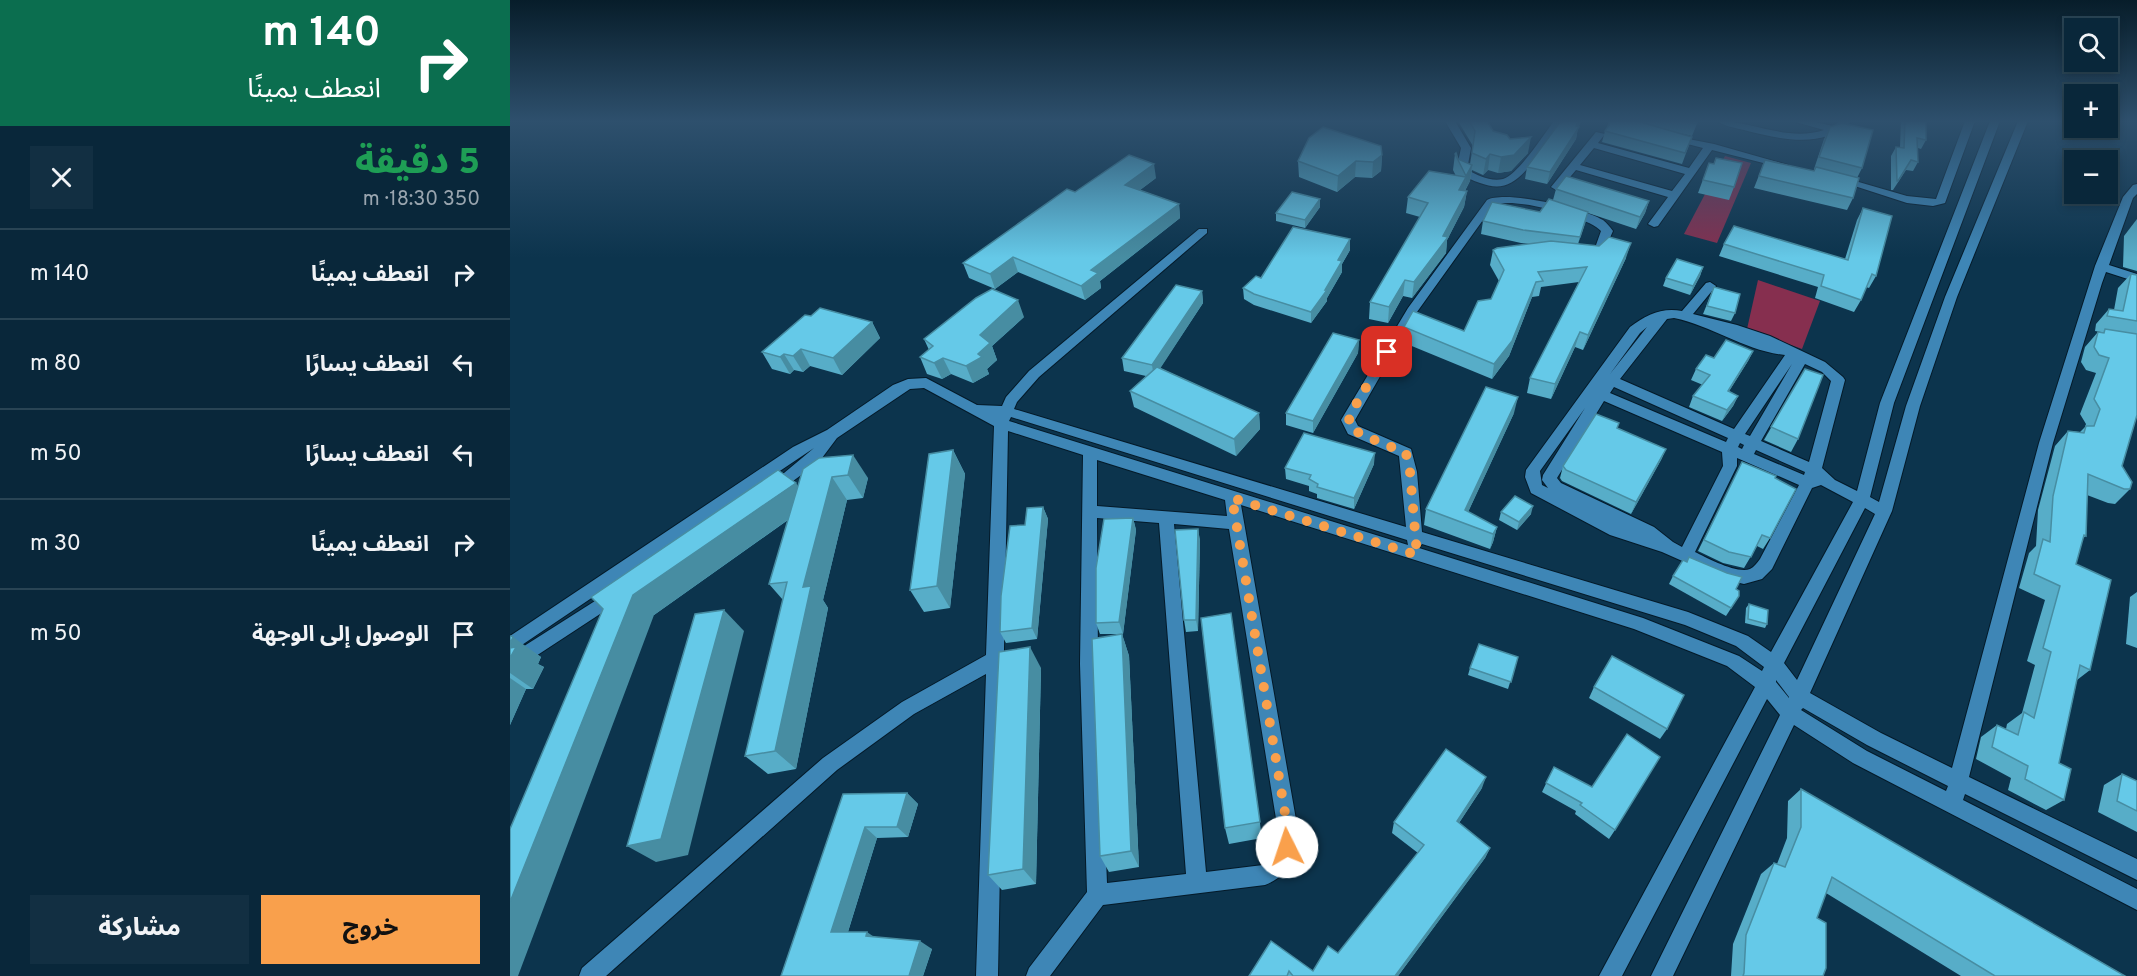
<!DOCTYPE html>
<html lang="ar">
<head>
<meta charset="utf-8">
<style>
	:root { --surface:#09273a; --page:#122f42; --text:#f1f3f6; --muted:#99a5af; --line:#294454; --accent:#f9a04c }
	body { margin:0; font-family:Overpass,"Noto Sans Arabic",sans-serif; background:var(--page); color:var(--text); direction:rtl; height:100vh; display:flex; flex-direction:column; font-size:22px; white-space:nowrap }
	* { box-sizing:border-box; margin:0 }
	p { font-size:20px; color:var(--muted) }
	.icon { flex:none; width:33px; height:33px; fill:none; stroke:currentColor; stroke-width:2; stroke-linecap:round; stroke-linejoin:round }
	.map { position:relative; flex:1; overflow:hidden; direction:ltr }
	.drawer { display:flex; flex-direction:column; background:var(--surface); width:510px }
	.drawer>* { flex:none }
	.banner { background:#0b6e4f; color:#fff; overflow:hidden }
	.controls { position:absolute; left:1554px; top:18px; display:grid; gap:12px }
	.controls a { display:grid; place-items:center; width:54px; height:54px; border-radius:0px; background:var(--surface); box-shadow:0 3px 9px #0003,0 0 0 2px var(--line); font-size:30px }
	.pin { position:absolute; display:grid; place-items:center; width:51px; height:51px; color:#fff; margin:-26px; border-radius:12px; box-shadow:0 3px 9px #0006 }
	.me { position:absolute; width:66px; margin:-33px; rotate:356deg; stroke-linejoin:round; filter:drop-shadow(0 0 4px #0008) }
	.turn { display:flex; align-items:center; gap:21px; height:126px; padding:0 30px; font-size:27px }
	.turn .icon { width:78px; height:78px; stroke-width:2.5 }
	.turn b { display:block; font-size:42px; line-height:51px }
	.round { display:grid; place-items:center; flex:none; width:63px; height:63px; border-radius:0px; background:var(--page) }
	.headline { display:flex; align-items:center; justify-content:space-between; height:102px; padding:0 30px }
	h1 { font-size:36px; font-weight:800; line-height:45px; color:#1e9e55 }
	.cta { display:flex; gap:12px; margin-top:auto; padding:12px 30px }
	.cta a { flex:1; height:69px; border-radius:0px; background:var(--accent); color:#111; font-size:24px; font-weight:800; line-height:69px; text-align:center }
	.cta a+a { background:var(--page); color:var(--text) }
	ul { padding:0; list-style:none }
	li { display:flex; align-items:center; gap:18px; height:90px; padding:0 30px; border-top:2px solid var(--line) }
	li div { flex:1 }
	li b { display:block; font-size:22px }
	li em { font-style:normal }
	main { display:flex; flex:1; min-height:0 }
	.map>svg:first-child { display:block }
	.green { fill:#862f4f }
	.lines { fill:none; stroke-linecap:round; stroke-linejoin:round }
	.minor-casing { stroke:#041a29; stroke-width:2 }
	.minor { fill:#3e86b6; fill-rule:evenodd }
	.wall { fill:#57adc8 }
	.shaded-wall { fill:#478da2 }
	.building { fill:#65c9e8; stroke:#478da2; stroke-width:1.5 }
	.route { stroke:#f9a04c; stroke-width:10; stroke-dasharray:0 18 }
</style>
</head>
<body>
<main>
<div class="map">
<svg width="1627" height="976" viewBox="0 0 1627 976">
	<rect width="100%" height="100%" fill="#0c344d"/>
	<g class="green">
		<polygon points="1215,156 1241,163 1207,243 1174,234"/>
		<polygon points="1248,280 1310,301 1292,349 1237,329"/>
	</g>
	<g class="lines">
		<defs>
			<g id="minor">
				<path d="M935,121H945L961,148L957,170C968,175 980,182 993,179C1008,175 1034,134 1044,121H1054C1045,134 1035,146 1026,158C999,194 986,192 947,173L946,171L951,148Z"/>
				<path d="M1207,121C1243,121 1278,142 1314,130L1282,121H1300L1323,126L1330,121H1342C1314,150 1268,139 1234,130C1225,128 1214,126 1207,121Z"/>
				<polygon points="1455,121 1465,121 1435,203 1423,206 1397,203 1323,179 1328,176 1397,196 1426,199"/>
				<path d="M1480,121H1490L1384,403L1360,497L1369,502L1396,406L1435,297L1508,121H1518L1447,297L1410,406L1382,511L1300,693L1371,733L1442,768L1529,443L1585,266L1613,197L1623,185L1627,184V194L1623,198L1599,265L1627,274V282L1596,272L1592,283L1543,443L1459,777L1627,859V880L1455,794L1453,800L1627,889V910L1343,763L1284,725L1163,976H1141L1270,715L1257,699L1112,976H1089L1245,687L1217,666L1124,629L731,505L788,831C787,857 780,875 755,885L593,905L540,976H516L519,968L577,892L570,664L573,455L498,431L488,976H466L476,674L404,714L327,770L96,976H69L72,968L313,758L392,702L476,655L484,426L414,388L400,389L327,438L309,462L268,492H258L256,488L304,448L0,653V636L283,447L317,430L383,385L398,379L416,378L467,405L492,406L496,397L519,371L689,229H697V233L529,377L507,402L504,409L896,527L889,456L838,434L831,420L898,308L977,200C996,190 1074,208 1093,220C1097,223 1100,227 1103,231L1094,251L1082,260L1076,256L1086,245L1091,231C1079,217 999,195 983,206L907,312L845,420L848,426L901,449L907,472L912,532L1178,612L1238,636L1261,652L1343,502L1311,485L1302,488L1262,569L1252,579L1234,584L1213,579L1152,552L1100,535L1021,493L1015,477L1016,470L1120,327C1136,315 1152,307 1172,311L1196,283L1200,282L1206,286L1183,314L1227,325L1260,336L1315,362L1333,377L1335,380L1312,468L1325,480L1347,491L1370,403ZM1164,318C1203,326 1235,351 1275,355L1224,429L1110,379L1157,319ZM1137,327L1100,374L1130,333ZM1282,364L1240,436L1235,434ZM1295,364L1312,372L1321,381L1299,462L1251,441ZM1104,387L1218,438L1216,442L1100,393ZM1094,401L1212,452L1213,466L1172,547L1163,542L1144,527L1051,483L1047,478ZM1075,408L1033,475L1032,480L1038,488L1032,485L1030,471ZM501,417L897,540L898,545L499,421ZM1230,443L1234,445L1232,449L1228,447ZM1246,450L1295,472L1294,475L1244,454ZM1227,458L1289,485L1250,559C1247,563 1244,567 1240,569C1227,574 1197,558 1185,552L1227,466ZM587,460L715,500L717,516L587,506ZM1355,508L1365,514L1287,680L1274,663ZM587,518L649,523L676,874L597,883L588,664ZM664,524L719,529L768,831L766,853L753,865L696,872ZM912,544L1175,625L1226,646L1254,667L1252,671L1229,656L1133,618L909,548ZM1266,680L1279,697V698L1266,682ZM1293,708L1357,745L1438,786L1436,791L1357,751L1291,710Z"/>
				<path d="M1086,132L1095,134L1088,143L1179,168L1193,148L1158,139V135L1204,144L1278,165L1273,168L1202,150L1148,226L1144,227L1138,224L1158,197L1066,170L1050,189L1046,190L1041,187ZM1084,148L1175,174L1162,191L1070,165Z"/>
				<polygon points="107,587 113,589 115,594 113,599 0,673 0,655"/>
			</g>
		</defs>
		<use href="#minor" class="minor-casing"/>
		<use href="#minor" class="minor"/>
	</g>
	<g class="wall">
		<polygon points="948,121 977,121 983,131 1000,139 1018,153 1001,171 988,173 978,170 973,175 962,170 960,181 955,191 957,191 954,207 937,240 936,253 902,298 893,296 878,323 859,319 860,302 910,217 896,213 898,197 946,176 943,170 945,154 948,159 960,164 963,146"/>
		<polygon points="1099,121 1188,121 1182,136 1170,133 1182,137 1172,164 1092,142 1095,131 1097,128"/>
		<polygon points="1391,121 1416,121 1416,140 1411,149 1408,148 1408,162 1403,171 1396,170 1383,190 1381,190 1381,156 1386,147 1390,147"/>
		<polygon points="1320,127 1352,168 1347,178 1343,198 1337,210 1244,188 1255,160 1304,171 1305,169 1304,169 1314,139"/>
		<polygon points="1068,128 1066,139 1037,184 1015,179 1017,167"/>
		<polygon points="872,155 871,171 862,178 845,177 827,192 789,177 788,161"/>
		<polygon points="1199,163 1204,164 1224,187 1219,200 1188,193"/>
		<polygon points="646,178 630,190 669,204 670,218 590,281 591,288 575,300 508,272 485,289 459,278 453,263 565,192"/>
		<polygon points="1046,189 1139,201 1135,213 1126,229 1078,213 1068,244 1116,258 1073,350 1065,347 1041,399 1017,393 1020,378 1069,282 1031,287 1029,296 1022,297 999,356 982,379 892,342 894,327 954,331 981,299 989,281 980,265 983,250 1021,244 1011,243 971,234 973,221 1030,212 1043,200"/>
		<polygon points="810,207 795,228 766,221 766,213"/>
		<polygon points="1353,208 1366,276 1359,288 1356,287 1351,300 1344,312 1305,298 1308,287 1209,256 1214,244 1335,259 1347,220"/>
		<polygon points="1627,219 1627,271 1613,267 1614,236"/>
		<polygon points="840,239 840,250 832,264 832,272 817,298 817,301 801,323 744,305 734,299 733,288 751,278"/>
		<polygon points="1193,267 1190,276 1180,295 1153,286 1156,278"/>
		<polygon points="1621,274 1627,275 1627,415 1612,466 1620,489 1605,504 1598,503 1577,495 1576,536 1573,538 1566,564 1580,670 1567,680 1549,763 1554,800 1536,810 1498,790 1501,778 1466,759 1471,737 1487,725 1496,729 1497,724 1512,713 1525,665 1517,661 1535,600 1509,588 1519,553 1526,546 1528,510 1545,446 1558,431 1570,432 1575,427 1576,424 1570,414 1586,373 1576,370 1571,362 1575,347 1588,332 1591,332 1585,331 1586,324 1599,309 1604,310 1608,288"/>
		<polygon points="1204,287 1225,313 1221,321 1193,314"/>
		<polygon points="692,291 693,303 650,368 749,413 750,429 726,456 624,407 620,391 636,376 614,371 612,358"/>
		<polygon points="301,316 362,322 370,338 332,375 300,366 293,372 284,370 280,374 262,369 252,352"/>
		<polygon points="514,317 482,346 487,360 477,369 479,374 463,383 441,374 432,379 417,374 410,357 419,350 414,339"/>
		<polygon points="849,340 848,353 803,433 776,425 776,413"/>
		<polygon points="1243,351 1238,361 1219,391 1228,396 1223,406 1212,421 1179,407 1183,396 1193,385 1181,380 1186,369 1204,358"/>
		<polygon points="1295,369 1288,439 1281,452 1254,440"/>
		<polygon points="1004,413 958,512 987,527 983,542 980,549 914,525 916,509"/>
		<polygon points="1107,428 1156,449 1151,460 1121,514 1052,481 1050,478 1053,466"/>
		<polygon points="443,450 455,474 440,608 414,612 400,590"/>
		<polygon points="1232,462 1265,478 1260,538 1253,549 1247,546 1234,568 1213,563 1188,551"/>
		<polygon points="864,464 844,509 807,498 807,494 799,491 799,486 776,479 775,468"/>
		<polygon points="293,469 358,478 353,498 337,500 313,600 318,608 286,769 258,774 235,756 273,600 259,584 278,520 144,615 93,609 288,486"/>
		<polygon points="533,507 538,519 527,639 496,643 490,632 515,525"/>
		<polygon points="991,512 1021,514 1007,530 989,520"/>
		<polygon points="623,518 626,530 613,634 590,634 586,623"/>
		<polygon points="688,529 690,541 688,631 676,632 674,620"/>
		<polygon points="1163,576 1229,596 1216,616 1159,584"/>
		<polygon points="1627,592 1627,648 1616,644 1620,597"/>
		<polygon points="1239,604 1257,624 1255,628 1235,623 1236,608"/>
		<polygon points="721,613 752,838 719,844 715,828"/>
		<polygon points="612,634 619,656 629,867 599,872 590,856"/>
		<polygon points="0,637 31,657 28,664 34,667 23,689 16,689 0,725"/>
		<polygon points="1008,657 998,689 958,675 960,668"/>
		<polygon points="531,668 526,884 492,890 478,875"/>
		<polygon points="1084,687 1157,729 1150,739 1079,698"/>
		<polygon points="1044,767 1082,787 1105,830 1099,839 1065,814 1066,811 1032,792"/>
		<polygon points="1612,774 1627,781 1627,832 1588,812 1594,785"/>
		<polygon points="972,788 949,823 980,848 975,858 888,976 739,976 761,941 803,971 828,953 908,853 882,833 884,822"/>
		<polygon points="1291,789 1615,976 1451,976 1316,893 1307,918 1313,976 1221,976 1223,944 1251,874 1264,863 1267,864 1277,838 1278,801"/>
		<polygon points="397,793 408,804 398,837 367,838 338,932 422,949 413,976 271,976 333,794"/>
	</g>
	<g class="shaded-wall">
		<polygon points="1068,121 1072,121 1068,128 1066,139 1037,184 1040,172"/>
		<polygon points="1021,137 1018,153 1001,171 988,173 991,157"/>
		<polygon points="980,154 978,170 973,175 976,159"/>
		<polygon points="872,155 871,171 862,178 863,162"/>
		<polygon points="846,161 845,177 827,192 828,176"/>
		<polygon points="644,164 646,178 618,199 615,185"/>
		<polygon points="962,165 960,181 954,192 956,176"/>
		<polygon points="956,177 954,193 949,190"/>
		<polygon points="957,191 954,207 937,240 936,253 902,298 904,282 933,236"/>
		<polygon points="810,199 810,207 795,228 795,220"/>
		<polygon points="1139,201 1135,213 1126,229 1130,217"/>
		<polygon points="669,204 670,218 590,281 591,288 575,300 571,286 581,270"/>
		<polygon points="1078,212 1075,224 1066,249 1070,237"/>
		<polygon points="840,239 840,250 832,264 832,272 817,298 817,301 801,323 801,312 815,290 828,260"/>
		<polygon points="1121,243 1116,258 1073,350 1078,335"/>
		<polygon points="503,257 508,272 485,289 480,274"/>
		<polygon points="1193,267 1190,276 1180,295 1183,286"/>
		<polygon points="895,280 893,296 878,323 879,307"/>
		<polygon points="1026,282 1022,297 999,356 982,379 984,364"/>
		<polygon points="692,291 693,303 644,378 642,365"/>
		<polygon points="508,300 514,317 482,346 487,360 477,369 479,374 463,383 456,366 468,354 470,335"/>
		<polygon points="362,322 370,338 332,375 323,358"/>
		<polygon points="1070,332 1065,347 1041,399 1045,384"/>
		<polygon points="849,340 848,353 803,433 803,421"/>
		<polygon points="291,349 300,366 293,372 283,356"/>
		<polygon points="1243,351 1238,361 1213,401 1218,391"/>
		<polygon points="274,354 284,370 280,374 270,357"/>
		<polygon points="433,358 441,374 432,379 424,363"/>
		<polygon points="1228,396 1223,406 1212,421 1217,410"/>
		<polygon points="1008,397 1004,413 953,523 955,510"/>
		<polygon points="749,413 750,429 726,456 724,439"/>
		<polygon points="1156,449 1151,460 1121,514 1126,502"/>
		<polygon points="443,450 455,474 440,608 427,586"/>
		<polygon points="865,453 864,464 844,509 844,498"/>
		<polygon points="343,455 358,478 353,498 338,475"/>
		<polygon points="322,477 337,500 313,600 318,608 286,769 265,751 293,587"/>
		<polygon points="286,483 300,504 144,615 8,976 0,976 0,902 123,595"/>
		<polygon points="1023,506 1021,514 1007,530 1009,522"/>
		<polygon points="533,507 538,519 527,639 522,628"/>
		<polygon points="623,518 626,530 613,634 609,622"/>
		<polygon points="987,527 983,542 980,549 983,534"/>
		<polygon points="688,529 690,541 688,631 686,620"/>
		<polygon points="214,610 234,631 178,855 146,862 117,846"/>
		<polygon points="612,634 619,656 629,867 621,851"/>
		<polygon points="3,637 31,657 28,664 34,667 23,689 0,673 0,644"/>
		<polygon points="520,647 531,668 526,884 513,869"/>
		<polygon points="0,678 16,689 0,725"/>
		<polygon points="976,777 972,788 943,832 947,821"/>
		<polygon points="397,793 408,804 398,837 387,827"/>
		<polygon points="355,827 367,838 335,941 321,932"/>
		<polygon points="980,848 975,858 888,976 885,976"/>
		<polygon points="357,932 370,941 356,936"/>
		<polygon points="410,941 422,949 413,976 399,976"/>
	</g>
	<g class="building">
		<polygon points="959,121 977,121 983,131 997,135 1000,139 1021,137 1004,155 991,157 980,154 976,159 962,153 965,131"/>
		<polygon points="1053,121 1068,121 1066,126 1069,127 1040,172 1017,167 1050,122 1052,123"/>
		<polygon points="1099,121 1127,121 1182,137 1175,153 1095,131 1099,125"/>
		<polygon points="1172,121 1187,121 1186,124"/>
		<polygon points="1395,121 1416,121 1416,140 1407,138 1408,162 1401,160 1388,181 1387,181 1386,147 1394,148"/>
		<polygon points="1332,123 1363,130 1352,168 1309,157 1320,127"/>
		<polygon points="813,127 871,146 872,155 863,162 846,161 828,176 788,161 799,138"/>
		<polygon points="946,153 948,159 962,165 956,176 945,154"/>
		<polygon points="619,155 644,164 615,185 669,204 581,270 588,273 571,286 503,257 480,274 453,263 557,189 565,192"/>
		<polygon points="1206,158 1232,163 1224,187 1193,180 1199,163 1204,164"/>
		<polygon points="1255,160 1304,171 1306,167 1349,178 1343,198 1249,176"/>
		<polygon points="919,171 956,177 949,190 957,191 933,236 938,237 904,282 895,280 879,307 860,302 918,203 898,197"/>
		<polygon points="1056,176 1139,201 1130,217 1046,189"/>
		<polygon points="782,192 810,199 795,220 766,213"/>
		<polygon points="1039,199 1078,212 1070,237 1013,230 973,221 982,202 1030,212"/>
		<polygon points="1353,208 1382,216 1366,276 1362,274 1351,300 1311,286 1314,275 1214,244 1224,226 1338,260"/>
		<polygon points="783,227 840,239 828,260 832,261 815,290 817,290 801,312 744,294 733,288 746,276 751,278"/>
		<polygon points="1099,237 1121,243 1078,335 1070,332 1045,384 1020,378 1077,267 1028,272 1033,281 1026,282 1002,341 984,364 894,327 903,311 954,331 968,301 981,299 994,270 983,250 987,248 1041,241 1089,246"/>
		<polygon points="1167,259 1193,267 1183,286 1156,278"/>
		<polygon points="1621,274 1627,275 1627,321 1597,316 1599,309 1613,311"/>
		<polygon points="666,285 692,291 642,365 612,358"/>
		<polygon points="1204,287 1230,294 1225,313 1197,306"/>
		<polygon points="482,289 508,300 470,335 480,343 468,354 472,357 456,366 433,358 424,363 410,357 423,346 414,339 466,298"/>
		<polygon points="310,308 362,322 323,358 291,349 283,356 274,354 270,357 252,352 295,315 301,316"/>
		<polygon points="1595,329 1627,334 1627,415 1612,466 1622,482 1620,489 1614,489 1578,474 1576,536 1574,535 1566,564 1601,580 1580,670 1570,665 1549,763 1561,769 1554,800 1515,779 1518,766 1482,747 1487,725 1508,735 1514,712 1524,718 1541,652 1533,648 1550,586 1524,574 1533,539 1540,542 1543,496 1558,431 1574,433 1576,426 1584,426 1590,409 1584,399 1599,358 1589,355 1584,347 1588,332 1594,333"/>
		<polygon points="823,333 849,340 803,421 776,413"/>
		<polygon points="1216,340 1243,351 1218,391 1228,396 1217,410 1183,396 1200,375 1186,369 1196,355 1204,358"/>
		<polygon points="647,367 749,413 724,439 620,391"/>
		<polygon points="1295,369 1313,375 1288,439 1261,427"/>
		<polygon points="976,387 1008,397 955,510 987,527 983,534 916,509"/>
		<polygon points="1086,414 1109,423 1107,428 1156,449 1126,502 1056,470 1053,466"/>
		<polygon points="794,433 865,453 844,498 807,487 808,484 799,479 801,475 775,468"/>
		<polygon points="443,450 427,586 400,590 419,454"/>
		<polygon points="343,455 338,475 322,477 293,587 301,586 265,751 235,756 277,582 259,584 293,469 309,458"/>
		<polygon points="1232,462 1266,476 1265,478 1286,489 1260,538 1252,535 1241,557 1219,552 1194,540"/>
		<polygon points="268,470 286,483 123,595 0,902 0,829 93,609 81,597"/>
		<polygon points="1005,496 1023,506 1009,522 991,512"/>
		<polygon points="533,507 522,628 490,632 491,596 500,526 515,525 517,508"/>
		<polygon points="623,518 609,622 586,623 586,568 594,519"/>
		<polygon points="688,529 686,620 674,620 665,530"/>
		<polygon points="1179,557 1217,573 1232,577 1226,589 1229,591 1229,596 1221,608 1163,576 1173,560 1177,562"/>
		<polygon points="1239,604 1258,610 1257,624 1238,619"/>
		<polygon points="214,610 151,839 117,846 185,614"/>
		<polygon points="721,613 750,822 715,828 691,618"/>
		<polygon points="612,634 621,851 590,856 582,639"/>
		<polygon points="1,636 3,637 0,644 0,637"/>
		<polygon points="969,644 1008,657 1001,682 960,668"/>
		<polygon points="6,647 0,658 0,648"/>
		<polygon points="520,647 513,869 478,875 489,652"/>
		<polygon points="1102,656 1174,695 1157,729 1084,687"/>
		<polygon points="1117,734 1150,757 1105,830 1070,805 1072,803 1036,783 1044,767 1082,787"/>
		<polygon points="936,749 976,777 947,821 980,848 885,976 783,976 779,971 777,976 739,976 761,941 803,971 818,946 828,953 914,845 884,822"/>
		<polygon points="1612,774 1627,781 1627,811 1607,801"/>
		<polygon points="1291,789 1615,976 1485,976 1322,877 1307,918 1316,923 1316,968 1313,976 1233,976 1234,973 1236,935 1264,863 1275,867 1291,827"/>
		<polygon points="397,793 387,827 355,827 321,932 357,932 356,936 410,941 399,976 271,976 333,794"/>
	</g>
	<linearGradient id="sky" x2="0" y2="1"><stop stop-color="#071d2a"/><stop offset="0.47" stop-color="#2e506d"/><stop offset="1" stop-color="#2e506d" stop-opacity="0"/></linearGradient>
	<rect width="1627" height="258" fill="url(#sky)"/>
	<g class="lines">
		<polyline class="route" points="777,847 778,831 722,498 907,555 900,472 896,453 850,434 838,424 841,413 877,352"/>
	</g>
</svg>
<div class="controls">
<a><svg class="icon" aria-label="search" viewBox="0 0 24 24"><circle cx="10" cy="10" r="6"/><path d="M15 15l6 6"/></svg></a>
<a>+</a>
<a>−</a>
</div>
<div class="pin" style="left:877px;top:352px;background:#d93025"><svg class="icon" aria-label="arrive" viewBox="0 0 24 24"><path d="M6 21V4h12l-3 4 3 4H6"/></svg></div>
<svg class="me" style="left:777px;top:847px" viewBox="-20 -20 40 40"><circle r="19" fill="#fff"/><path d="M0-13L10 11 0 6-10 11z" fill="#f9a04c"/></svg>
</div>
<section class="drawer">
<div class="banner">
<div class="turn"><svg class="icon" aria-label="right" viewBox="0 0 24 24"><path d="M7 20v-9h11M14 6l5 5-5 5"/></svg><div><b>140 m</b>انعطف يمينًا</div></div>
</div>
<div class="headline"><div><h1>5 دقيقة</h1><p>350 m · 18:30</p></div><a class="round"><svg class="icon" aria-label="close" viewBox="0 0 24 24"><path d="M6 6l12 12M18 6L6 18"/></svg></a></div>
<ul>
<li><svg class="icon" aria-label="right" viewBox="0 0 24 24"><path d="M7 20v-9h11M14 6l5 5-5 5"/></svg><div><b>انعطف يمينًا</b></div><em>140 m</em></li>
<li><svg class="icon" aria-label="left" viewBox="0 0 24 24"><path d="M17 20v-9H6M10 6l-5 5 5 5"/></svg><div><b>انعطف يسارًا</b></div><em>80 m</em></li>
<li><svg class="icon" aria-label="left" viewBox="0 0 24 24"><path d="M17 20v-9H6M10 6l-5 5 5 5"/></svg><div><b>انعطف يسارًا</b></div><em>50 m</em></li>
<li><svg class="icon" aria-label="right" viewBox="0 0 24 24"><path d="M7 20v-9h11M14 6l5 5-5 5"/></svg><div><b>انعطف يمينًا</b></div><em>30 m</em></li>
<li><svg class="icon" aria-label="arrive" viewBox="0 0 24 24"><path d="M6 21V4h12l-3 4 3 4H6"/></svg><div><b>الوصول إلى الوجهة</b></div><em>50 m</em></li>
</ul>
<div class="cta"><a>خروج</a><a>مشاركة</a></div>
</section>
</main>
</body>
</html>
